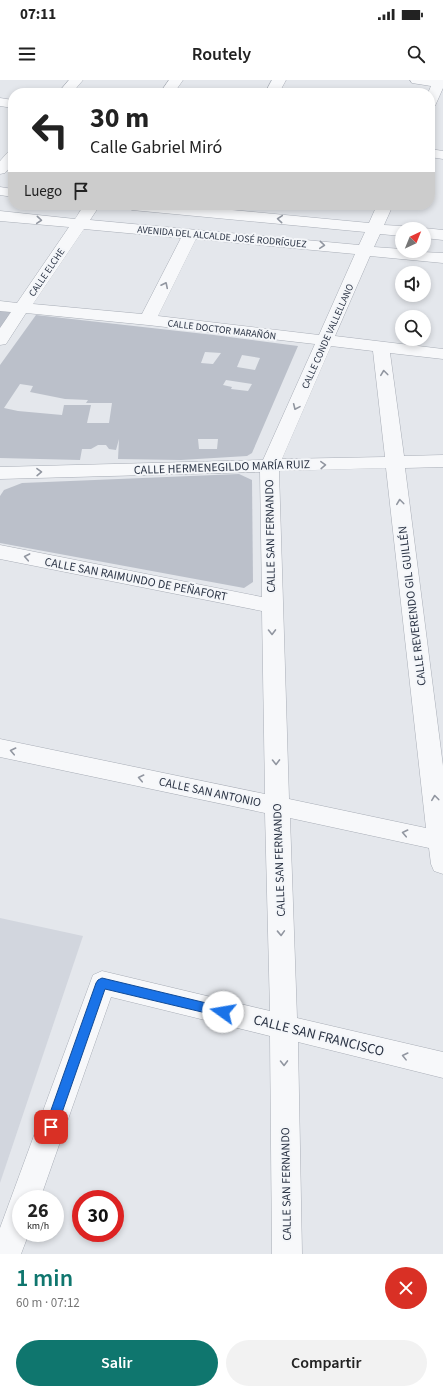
<!DOCTYPE html>
<html lang="es">
<head>
<meta charset="utf-8">
<style>
	:root { --surface:#fff; --page:#f2f2f2; --text:#222; --muted:#767676; --accent:#0f766e }
	body { margin:0; font-family:"Source Sans 3",sans-serif; background:var(--page); color:var(--text); height:100vh; display:flex; flex-direction:column; font-size:15px; white-space:nowrap }
	* { box-sizing:border-box; margin:0 }
	p { font-size:13px; color:var(--muted) }
	.icon { flex:none; width:22px; height:22px; fill:none; stroke:currentColor; stroke-width:2; stroke-linecap:round; stroke-linejoin:round }
	.map { position:relative; height:1174px; overflow:hidden }
	.side { display:flex; flex-direction:column; background:var(--surface); flex:1 }
	.side>* { flex:none }
	.hud { position:absolute; left:8px; top:8px; width:427px; height:122px; border-radius:16px; box-shadow:0 2px 6px #0003; background:#fff; color:var(--text); overflow:hidden }
	.needle { width:26px; rotate:43deg }
	.buttons { position:absolute; left:395px; top:142px; display:grid; gap:8px }
	.buttons a { display:grid; place-items:center; width:36px; height:36px; border-radius:50%; background:var(--surface); box-shadow:0 2px 6px #0003; font-size:20px }
	.speed { position:absolute; left:12px; top:1110px; display:flex; gap:8px; font-size:20px; font-weight:700; text-align:center }
	.speed>* { display:grid; place-content:center; width:52px; height:52px; border-radius:50%; background:var(--surface); box-shadow:0 2px 6px #0003; line-height:1 }
	.speed small { font-size:10px; font-weight:400 }
	.speed .limit { border:6px solid #d22; background:#fff; color:#111 }
	.pin { position:absolute; display:grid; place-items:center; width:34px; height:34px; color:#fff; margin:-17px; border-radius:8px; box-shadow:0 2px 6px #0006 }
	.me { position:absolute; width:44px; margin:-22px; rotate:283deg; stroke-linejoin:round; filter:drop-shadow(0 0 3px #0008) }
	.turn { display:flex; align-items:center; gap:14px; height:84px; padding:0 16px; font-size:18px }
	.turn .icon { width:52px; height:52px; stroke-width:2.5 }
	.turn b { display:block; font-size:28px; line-height:34px }
	.then { display:flex; align-items:center; height:38px; padding:0 16px; background:#0003; gap:8px; font-size:15px }
	.round { display:grid; place-items:center; flex:none; width:42px; height:42px; border-radius:21px; background:var(--page) }
	.summary { display:flex; align-items:center; justify-content:space-between; height:68px; padding:0 16px }
	h1 { font-size:24px; font-weight:600; line-height:30px; color:var(--accent) }
	.cta { display:flex; gap:8px; margin-top:auto; padding:8px 16px }
	.cta a { flex:1; height:46px; border-radius:24px; background:var(--accent); color:#fff; font-size:16px; font-weight:600; line-height:46px; text-align:center }
	.cta a+a { background:var(--page); color:var(--text) }
	.status { display:flex; justify-content:space-between; align-items:center; height:28px; padding:0 20px; background:var(--surface); direction:ltr }
	.status svg { height:11px; fill:currentColor }
	header { display:flex; justify-content:space-between; align-items:center; height:52px; padding:0 16px; background:var(--surface); font-size:18px; font-weight:600 }
	.map>svg:first-child { display:block }
	.built { fill:#d2d6de }
	.building { fill:#bbc0ca; fill-rule:evenodd }
	.lines { fill:none; stroke-linecap:round; stroke-linejoin:round }
	.street-casing { stroke:#a9aeb7; stroke-width:1 }
	.street { fill:#f7f8fa; fill-rule:evenodd }
	.oneway { stroke:#9196a0 }
	.route { fill:#1a73e8; stroke:#114b97 }
	.labels { text-anchor:middle; stroke-width:4; stroke-linejoin:round; paint-order:stroke }
	.far-street-label { font-size:10px; fill:#2b3445; stroke:#f4f6f9 }
	.street-label { font-size:12px; fill:#2b3445; stroke:#f4f6f9 }
	.near-street-label { font-size:14px; fill:#2b3445; stroke:#f4f6f9 }
</style>
</head>
<body>
<div class="status"><b>07:11</b><svg viewBox="0 0 49 12"><path d="M0 12V9h3v3zM5 12V6h3v6zM10 12V3h3v9zM15 12V0h3v12zM26 1h20v11H26zM47 4h2v5h-2z"/></svg></div>
<header><svg class="icon" aria-label="menu" viewBox="0 0 24 24"><path d="M4 6h16M4 12h16M4 18h16"/></svg>Routely<svg class="icon" aria-label="search" viewBox="0 0 24 24"><circle cx="10" cy="10" r="6"/><path d="M15 15l6 6"/></svg></header>
<div class="map">
<svg width="443" height="1174" viewBox="0 0 443 1174">
	<rect width="100%" height="100%" fill="#e4e7ec"/>
	<polygon class="built" points="0,838 83,856 0,1103"/>
	<g class="building">
		<polygon points="0,231 11,232 0,249"/>
		<path d="M36,235L214,255L298,266L252,373L247,376L181,380L118,379L119,359L116,370L109,369L106,365H98L91,369H82L80,380L0,378V285ZM205,272L221,273L213,284L201,283ZM242,275L260,278L255,290L237,287ZM226,300L252,304L248,311L231,309L232,307L223,305ZM20,304L33,306L30,312L65,319L88,320L86,323H112L109,343H87L91,325H64L62,335L18,331L4,328ZM198,359H218L217,369H199Z"/>
		<polygon points="239,394 252,400 253,502 244,508 0,463 0,416 4,410 22,403"/>
	</g>
	<g class="lines">
		<defs>
			<g id="street">
				<polygon points="69,0 83,0 72,13 58,13"/>
				<polygon points="169,0 183,0 174,13 160,13"/>
				<polygon points="272,0 286,0 279,13 265,13"/>
				<polygon points="410,0 443,0 443,8 435,26 430,27 430,13 428,13 431,6 412,3"/>
				<polygon points="0,18 13,20 13,28 0,26"/>
				<polygon points="430,69 443,71 443,79 430,77"/>
				<polygon points="13,71 13,84 5,93 0,94 0,81 8,72"/>
				<polygon points="0,107 13,109 13,117 0,115"/>
				<path d="M84,125H100L90,140L359,165L365,152L132,130L127,128L124,125H179L369,143L377,125H393L384,145L402,146L408,149H402V156L380,154L374,167L402,169V171L443,173V183L370,176L335,256L443,269V279L390,273L404,376L443,375V387L405,388L443,686V794L434,791L431,784L429,768L290,738L297,938L443,972V998L298,962L302,1174H272L270,956L111,917L40,1119H21V1153H29L21,1174H0V1148L93,895L102,891L270,931L265,733L0,677V659L265,714L262,531L0,479V465L262,517L260,392L0,399V387L263,380L315,264L148,245L26,233L6,264L0,265V248L11,232L0,231V221L17,223L69,147L0,141V131L75,139ZM84,149L181,158L142,234L33,224ZM196,159L355,174L319,255L158,236ZM331,266L373,271L385,377L282,379ZM386,388L426,748L289,719L279,391Z"/>
				<polygon points="424,148 443,150 443,160 424,158 424,149 421,149"/>
			</g>
		</defs>
		<use href="#street" class="street-casing"/>
		<use href="#street" class="street"/>
	</g>
	<defs><path id="oneway-chevron" d="M-2-3.5L2.5 0L-2 3.5" fill="none" stroke-width="1.6" stroke-linecap="round" stroke-linejoin="round"/></defs>
	<g class="oneway">
		<use href="#oneway-chevron" transform="translate(280 139) rotate(-175)"/>
		<use href="#oneway-chevron" transform="translate(39 140) rotate(5)"/>
		<use href="#oneway-chevron" transform="translate(322 165) rotate(5)"/>
		<use href="#oneway-chevron" transform="translate(165 205) rotate(-64)"/>
		<use href="#oneway-chevron" transform="translate(384 293) rotate(-97)"/>
		<use href="#oneway-chevron" transform="translate(296 327) rotate(114)"/>
		<use href="#oneway-chevron" transform="translate(323 385) rotate(-2)"/>
		<use href="#oneway-chevron" transform="translate(39 392) rotate(-1)"/>
		<use href="#oneway-chevron" transform="translate(400 422) rotate(-97)"/>
		<use href="#oneway-chevron" transform="translate(27 477) rotate(-169)"/>
		<use href="#oneway-chevron" transform="translate(272 552) rotate(89)"/>
		<use href="#oneway-chevron" transform="translate(13 671) rotate(-168)"/>
		<use href="#oneway-chevron" transform="translate(276 682) rotate(89)"/>
		<use href="#oneway-chevron" transform="translate(141 698) rotate(-168)"/>
		<use href="#oneway-chevron" transform="translate(435 718) rotate(-97)"/>
		<use href="#oneway-chevron" transform="translate(405 753) rotate(-168)"/>
		<use href="#oneway-chevron" transform="translate(281 853) rotate(88)"/>
		<use href="#oneway-chevron" transform="translate(405 976) rotate(-166)"/>
		<use href="#oneway-chevron" transform="translate(284 983) rotate(89)"/>
	</g>
	<polygon class="route" points="102,898 223,927 227,929 229,932 227,936 223,937 105,909 57,1047 55,1051 51,1053 46,1051 45,1047 96,903 98,900"/>
	<g class="labels">
		<g class="far-street-label">
			<text transform="translate(222 156) rotate(5)" y="4">AVENIDA DEL ALCALDE JOSÉ RODRÍGUEZ</text>
			<text transform="translate(46 192) rotate(-56)" y="4">CALLE ELCHE</text>
			<text transform="translate(222 249) rotate(7)" y="4">CALLE DOCTOR MARAÑÓN</text>
			<text transform="translate(327 256) rotate(-66)" y="4">CALLE CONDE VALLELLANO</text>
		</g>
		<g class="street-label">
			<text transform="translate(222 387) rotate(-2)" y="4">CALLE HERMENEGILDO MARÍA RUIZ</text>
			<text transform="translate(270 456) rotate(-91)" y="4">CALLE SAN FERNANDO</text>
			<text transform="translate(136 499) rotate(11)" y="4">CALLE SAN RAIMUNDO DE PEÑAFORT</text>
			<text transform="translate(412 526) rotate(-97)" y="4">CALLE REVERENDO GIL GUILLÉN</text>
			<text transform="translate(210 712) rotate(12)" y="4">CALLE SAN ANTONIO</text>
			<text transform="translate(279 780) rotate(-92)" y="4">CALLE SAN FERNANDO</text>
			<text transform="translate(286 1104) rotate(-91)" y="4">CALLE SAN FERNANDO</text>
		</g>
		<g class="near-street-label">
			<text transform="translate(319 955) rotate(14)" y="5">CALLE SAN FRANCISCO</text>
		</g>
	</g>
</svg>
<div class="buttons">
<a><svg class="needle" viewBox="-14 -14 28 28"><path d="M0-13l5 13h-10z" fill="#e53935"/><path d="M0 13l5-13h-10z" fill="#767676"/></svg></a>
<a><svg class="icon" aria-label="sound" viewBox="0 0 24 24"><path d="M4 9h4l5-4v14l-5-4H4zM17 9q2 3 0 6"/></svg></a>
<a><svg class="icon" aria-label="search" viewBox="0 0 24 24"><circle cx="10" cy="10" r="6"/><path d="M15 15l6 6"/></svg></a>
</div>
<div class="speed"><div>26<small>km/h</small></div><div class="limit">30</div></div>
<div class="pin" style="left:51px;top:1047px;background:#d93025"><svg class="icon" aria-label="arrive" viewBox="0 0 24 24"><path d="M6 21V4h12l-3 4 3 4H6"/></svg></div>
<svg class="me" style="left:223px;top:932px" viewBox="-20 -20 40 40"><circle r="19" fill="#fff"/><path d="M0-13L10 11 0 6-10 11z" fill="#1a73e8"/></svg>
<div class="hud">
<div class="turn"><svg class="icon" aria-label="left" viewBox="0 0 24 24"><path d="M17 20v-9H6M10 6l-5 5 5 5"/></svg><div><b>30 m</b>Calle Gabriel Miró</div></div>
<div class="then">Luego<svg class="icon" aria-label="arrive" viewBox="0 0 24 24"><path d="M6 21V4h12l-3 4 3 4H6"/></svg></div>
</div>
</div>
<section class="side">
<div class="summary"><div><h1>1 min</h1><p>60 m · 07:12</p></div><a class="round" style="background:#d93025;color:#fff"><svg class="icon" aria-label="close" viewBox="0 0 24 24"><path d="M6 6l12 12M18 6L6 18"/></svg></a></div>
<div class="cta"><a>Salir</a><a>Compartir</a></div>
</section>
</body>
</html>
